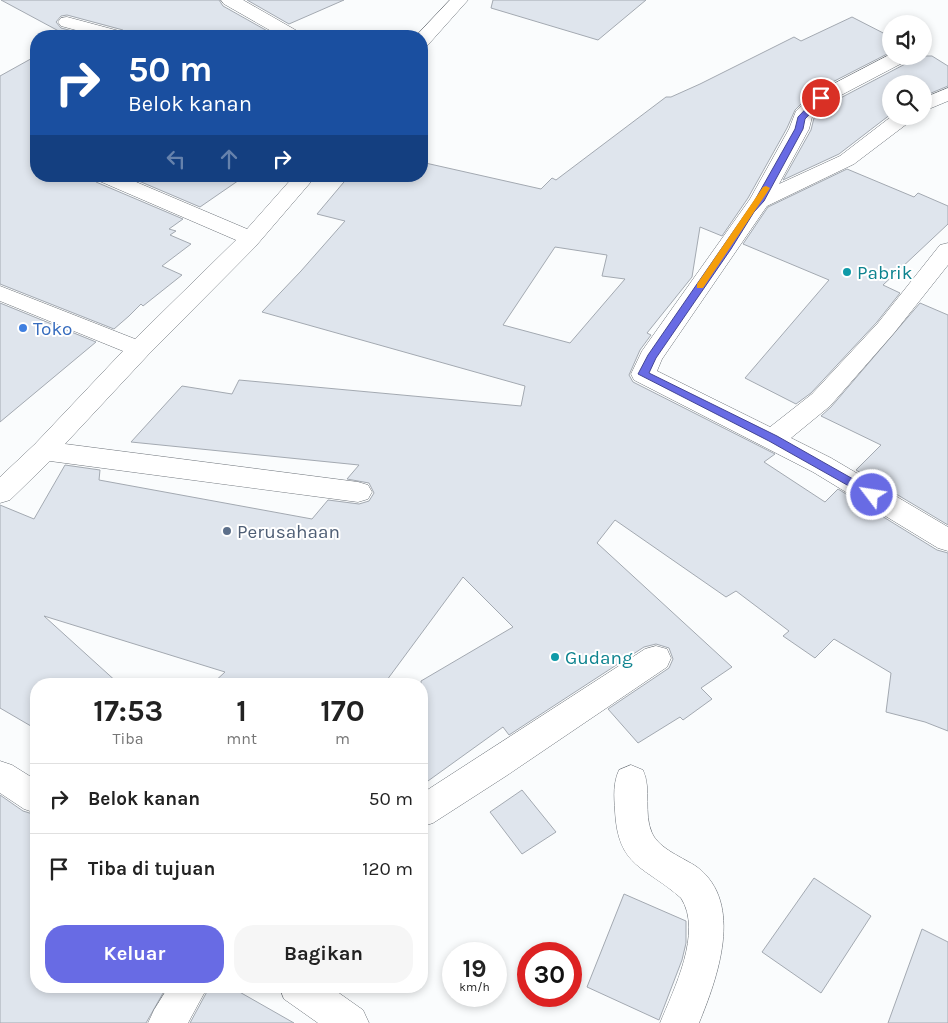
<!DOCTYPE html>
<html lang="id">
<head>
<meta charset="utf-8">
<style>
	:root { --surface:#fff; --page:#f6f6f6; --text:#222; --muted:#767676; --line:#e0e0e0; --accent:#686be4 }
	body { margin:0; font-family:Karla,sans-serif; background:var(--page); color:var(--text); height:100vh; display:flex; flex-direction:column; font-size:19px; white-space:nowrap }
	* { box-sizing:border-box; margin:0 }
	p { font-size:16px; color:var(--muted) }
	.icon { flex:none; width:28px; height:28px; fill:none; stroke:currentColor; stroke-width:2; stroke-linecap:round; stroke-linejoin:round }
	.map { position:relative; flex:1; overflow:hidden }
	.panel { position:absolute; left:30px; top:678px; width:398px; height:315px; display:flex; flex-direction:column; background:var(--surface); border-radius:20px; box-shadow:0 2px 8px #0003 }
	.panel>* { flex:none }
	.top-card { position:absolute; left:30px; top:30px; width:398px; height:152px; border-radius:20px; box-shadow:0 2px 8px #0003; background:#1a4fa0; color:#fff; overflow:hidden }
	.buttons { position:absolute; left:882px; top:15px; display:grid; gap:10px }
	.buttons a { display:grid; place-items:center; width:50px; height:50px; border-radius:50%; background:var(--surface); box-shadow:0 2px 8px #0003; font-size:25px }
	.speed { position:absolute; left:442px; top:942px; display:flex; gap:10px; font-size:25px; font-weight:700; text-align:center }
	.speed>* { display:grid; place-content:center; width:65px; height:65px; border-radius:50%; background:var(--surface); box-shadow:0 2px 8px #0003; line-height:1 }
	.speed small { font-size:12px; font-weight:400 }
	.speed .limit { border:8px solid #d22; background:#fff; color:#111 }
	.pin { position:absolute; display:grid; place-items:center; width:42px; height:42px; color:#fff; margin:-21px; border:2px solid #fff; border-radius:50%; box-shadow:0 1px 5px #0007 }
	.me { position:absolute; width:55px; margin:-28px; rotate:301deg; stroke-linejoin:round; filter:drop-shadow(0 0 4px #0008) }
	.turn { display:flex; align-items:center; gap:18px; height:105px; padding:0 15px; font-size:22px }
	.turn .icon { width:65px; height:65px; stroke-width:2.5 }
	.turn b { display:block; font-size:35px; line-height:42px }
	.lanes { display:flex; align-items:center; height:48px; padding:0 15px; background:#0003; justify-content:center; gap:25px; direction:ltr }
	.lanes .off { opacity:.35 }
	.eta { display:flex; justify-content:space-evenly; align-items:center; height:85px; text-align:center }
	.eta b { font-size:30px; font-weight:700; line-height:35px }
	.action { display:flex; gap:10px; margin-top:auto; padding:10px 15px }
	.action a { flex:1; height:58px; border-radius:20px; background:var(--accent); color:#fff; font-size:20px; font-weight:700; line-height:58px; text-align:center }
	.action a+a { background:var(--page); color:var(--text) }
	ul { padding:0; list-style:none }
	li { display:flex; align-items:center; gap:15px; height:70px; padding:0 15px; border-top:1px solid var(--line) }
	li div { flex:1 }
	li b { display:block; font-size:19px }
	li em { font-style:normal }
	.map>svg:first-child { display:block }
	.building { fill:#dfe5ed; stroke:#a3a9b1; fill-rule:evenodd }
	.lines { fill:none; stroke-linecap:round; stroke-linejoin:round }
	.minor-casing { stroke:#6c7279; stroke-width:1 }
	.minor { fill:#fff; fill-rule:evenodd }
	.route { fill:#686be4; stroke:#444694 }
	.slow { fill:#f59e0b }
	.culture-dot { fill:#0f9aa8; stroke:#fff; stroke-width:2 }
	.shop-dot { fill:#3f7fe0; stroke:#fff; stroke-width:2 }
	.service-dot { fill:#5c6f8a; stroke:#fff; stroke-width:2 }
	.labels { text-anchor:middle; stroke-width:4; stroke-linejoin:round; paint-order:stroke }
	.culture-label { font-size:19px; fill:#0d838f; stroke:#fff; text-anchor:start }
	.shop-label { font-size:19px; fill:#366cbe; stroke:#fff; text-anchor:start }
	.service-label { font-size:19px; fill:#4e5e75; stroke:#fff; text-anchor:start }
</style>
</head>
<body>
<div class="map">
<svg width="948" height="1023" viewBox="0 0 948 1023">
	<rect width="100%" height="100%" fill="#fafcfd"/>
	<g class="building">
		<polygon points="1,0 219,0 223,6 271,33 263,36 128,36 123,30 67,15 61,16 56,22 61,28 92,36 68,36"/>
		<polygon points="247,0 344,0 289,24"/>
		<polygon points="493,0 646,0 598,40 491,8"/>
		<path d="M852,17L891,37V52L813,92L795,110L787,128L748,198L722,236L700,227L692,277L647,333L651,335L640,350L629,375L633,382L775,454L764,462L825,502L838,489L937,550L948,553V731L925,722L886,712L891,673L834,639L815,658L783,636L789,631L736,591L726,597L615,520L597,543L732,667L701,688L712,699L683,720L680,717L638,743L608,709L669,668L673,659L669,648L656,644L644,647L509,735L503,727L421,786V681L513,627L463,577L384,684H212L225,672L44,616L119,684H36V729L0,708V505L34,519L65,465L100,470L99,480L312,519L328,500L359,504L369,501L374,493L369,483L347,479L359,465L131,442L182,386L232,394L239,380L521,406L525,386L262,312L301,271L345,221L317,214L349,176H421V162L541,189L552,178L556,180L666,97H671L700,84L794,37L801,41ZM555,247L607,255L602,276L625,279L570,343L503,325Z"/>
		<polygon points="36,56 36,176 92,176 96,182 183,219 169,229 176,231 170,235 191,244 162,266 182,275 143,306 141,304 129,316 114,329 0,284 0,76"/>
		<polygon points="912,56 932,56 948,66 948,86 924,96 924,84 891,84 891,114 839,154 783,180 811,130 814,118 829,104 909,62"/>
		<polygon points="847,169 914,197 918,193 948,206 948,224 883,285 900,293 877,322 811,393 796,404 745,378 829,280 743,244 768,207"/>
		<polygon points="127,176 245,176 200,207"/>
		<polygon points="0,303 96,342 0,422"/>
		<polygon points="920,303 948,315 948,525 856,470 881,445 821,416 831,407"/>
		<polygon points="522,790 556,832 522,854 490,812"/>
		<polygon points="0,795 23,811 36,815 36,986 167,986 146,1023 0,1023"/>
		<polygon points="814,878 871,916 821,993 762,952"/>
		<polygon points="624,894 686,921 686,943 682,960 659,1020 587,987"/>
		<polygon points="922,929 948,942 948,1023 888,1023"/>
		<polygon points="210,986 229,986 294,1023 190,1023"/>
	</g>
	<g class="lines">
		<defs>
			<g id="minor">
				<polygon points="221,0 243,0 299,32 302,36 280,36 224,4"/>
				<polygon points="450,0 468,0 427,46 421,47 421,36 416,36"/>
				<polygon points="67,17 123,32 126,36 98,36 61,26 58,22 61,18"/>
				<polygon points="891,54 891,56 910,56 908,60 828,102 812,117 809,129 779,184 840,156 892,116 915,116 912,120 854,164 767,206 662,359 657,371 770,427 812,394 878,323 940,245 948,243 948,265 894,333 830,406 791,438 831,458 948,527 948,551 938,548 813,472 634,380 631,374 642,351 750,199 789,129 796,111 814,94"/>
				<polygon points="948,88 948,101 924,111 924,98"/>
				<polygon points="94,176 122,176 247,229 294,176 316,176 255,247 148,355 65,444 358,482 368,485 372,492 368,499 358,502 50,461 10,500 0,503 0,477 35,444 123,351 0,301 0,286 135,339 236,240 97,180"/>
				<polygon points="656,646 667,649 671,658 667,667 506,776 433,823 421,827 421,794 645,649"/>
				<polygon points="0,761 12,765 36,780 36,813 24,809 0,793"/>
				<path d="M631,765L643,770C652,790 643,813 652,833C659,849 684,858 697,867C745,903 717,979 699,1023H660C674,989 703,932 681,898C645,866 618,868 615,811C614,796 613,783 619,770Z"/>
				<polygon points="169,986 208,986 188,1023 148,1023 154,1010"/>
				<polygon points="279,986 329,986 363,1010 369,1023 318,1023 284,999"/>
			</g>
		</defs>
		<use href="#minor" class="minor-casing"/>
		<use href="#minor" class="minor"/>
	</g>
	<polygon class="route" points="818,96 825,98 805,119 803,129 764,201 754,212 731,249 656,358 649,373 777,436 876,492 878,495 872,499 769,441 638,374 648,355 755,200 795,129 798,117"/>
	<polygon class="slow" points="766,186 770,188 703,288 697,288 697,284 763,187"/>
	<g class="culture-dot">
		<circle cx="847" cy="272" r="5"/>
		<circle cx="555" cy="657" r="5"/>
	</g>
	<circle class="shop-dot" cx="23" cy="328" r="5"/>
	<circle class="service-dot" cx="227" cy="531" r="5"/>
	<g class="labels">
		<g class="culture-label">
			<text x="857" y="279">Pabrik</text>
			<text x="565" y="664">Gudang</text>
		</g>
		<g class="shop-label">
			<text x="33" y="335">Toko</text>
		</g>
		<g class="service-label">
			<text x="237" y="538">Perusahaan</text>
		</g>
	</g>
</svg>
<div class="buttons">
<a><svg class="icon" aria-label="sound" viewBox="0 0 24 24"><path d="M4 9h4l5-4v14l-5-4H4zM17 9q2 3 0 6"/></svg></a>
<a><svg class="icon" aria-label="search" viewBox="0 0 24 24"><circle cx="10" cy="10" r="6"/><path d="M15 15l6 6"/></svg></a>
</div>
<div class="speed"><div>19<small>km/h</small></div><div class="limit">30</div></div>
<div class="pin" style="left:821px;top:98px;background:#d93025"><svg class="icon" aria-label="arrive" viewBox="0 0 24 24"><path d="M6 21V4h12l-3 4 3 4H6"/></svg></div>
<svg class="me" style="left:872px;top:495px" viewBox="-20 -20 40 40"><circle r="17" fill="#686be4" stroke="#fff" stroke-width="3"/><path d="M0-11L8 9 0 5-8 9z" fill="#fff"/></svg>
<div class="top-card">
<div class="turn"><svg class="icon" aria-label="right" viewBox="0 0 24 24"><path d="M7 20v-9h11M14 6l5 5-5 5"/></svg><div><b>50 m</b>Belok kanan</div></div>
<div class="lanes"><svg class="icon off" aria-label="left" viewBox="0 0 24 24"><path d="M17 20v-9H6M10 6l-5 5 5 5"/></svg><svg class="icon off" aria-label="ahead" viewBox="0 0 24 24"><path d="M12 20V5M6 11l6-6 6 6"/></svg><svg class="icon" aria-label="right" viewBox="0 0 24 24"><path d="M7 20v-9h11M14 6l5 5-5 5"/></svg></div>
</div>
<section class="panel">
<div class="eta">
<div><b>17:53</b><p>Tiba</p></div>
<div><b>1</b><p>mnt</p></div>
<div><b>170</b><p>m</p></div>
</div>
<ul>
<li><svg class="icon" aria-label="right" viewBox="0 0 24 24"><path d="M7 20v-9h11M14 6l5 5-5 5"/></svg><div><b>Belok kanan</b></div><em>50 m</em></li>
<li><svg class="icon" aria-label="arrive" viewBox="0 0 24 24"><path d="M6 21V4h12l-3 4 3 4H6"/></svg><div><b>Tiba di tujuan</b></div><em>120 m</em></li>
</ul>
<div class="action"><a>Keluar</a><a>Bagikan</a></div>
</section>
</div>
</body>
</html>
